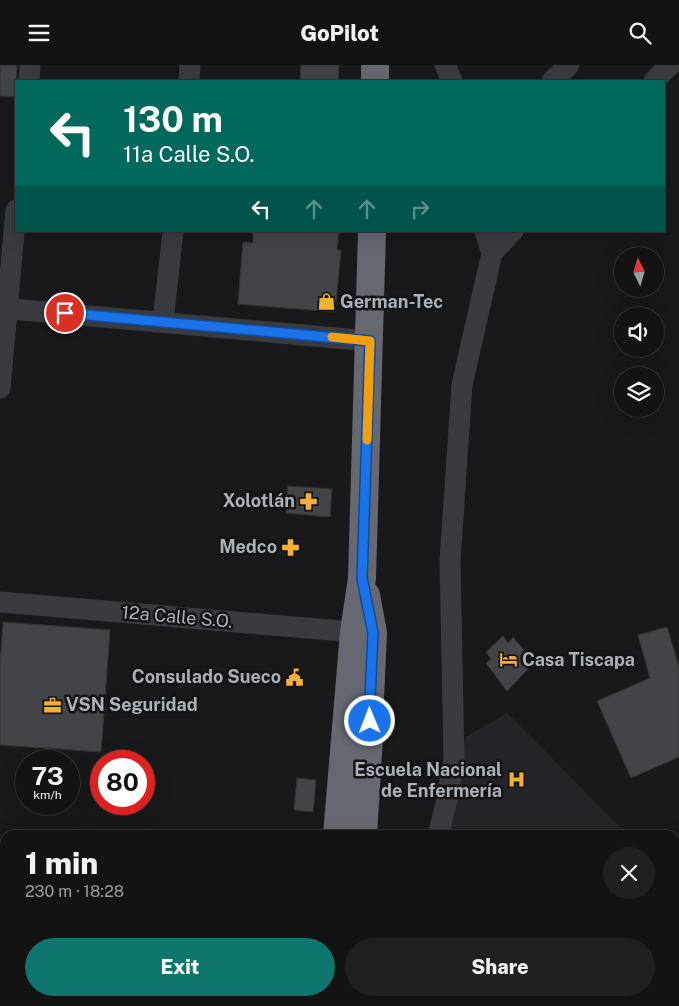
<!DOCTYPE html>
<html lang="en">
<head>
<meta charset="utf-8">
<style>
	:root { --surface:#131314; --page:#202022; --text:#f1f3f6; --muted:#9d9ea0; --line:#323234; --accent:#0f766e }
	body { margin:0; font-family:"Public Sans",sans-serif; background:var(--page); color:var(--text); height:100vh; display:flex; flex-direction:column; font-size:19px; white-space:nowrap }
	* { box-sizing:border-box; margin:0 }
	p { font-size:16px; color:var(--muted) }
	.icon { flex:none; width:28px; height:28px; fill:none; stroke:currentColor; stroke-width:2; stroke-linecap:round; stroke-linejoin:round }
	.map { position:relative; flex:1; overflow:hidden }
	.side { position:absolute; left:0px; top:765px; width:680px; height:176px; display:flex; flex-direction:column; background:var(--surface); border-radius:15px 15px 0 0; box-shadow:0 5px 20px #0002,0 0 0 1px var(--line) }
	.side>* { flex:none }
	.top-card { position:absolute; left:15px; top:15px; width:650px; height:152px; border-radius:0px; box-shadow:0 5px 20px #0002,0 0 0 1px var(--line); background:#00695c; color:#fff; overflow:hidden }
	.needle { width:32px; rotate:355deg }
	.fabs { position:absolute; left:614px; top:182px; display:grid; gap:10px }
	.fabs a { display:grid; place-items:center; width:50px; height:50px; border-radius:50%; background:var(--surface); box-shadow:0 5px 20px #0002,0 0 0 1px var(--line); font-size:25px }
	.speed { position:absolute; left:15px; top:685px; display:flex; gap:10px; font-size:25px; font-weight:700; text-align:center }
	.speed>* { display:grid; place-content:center; width:65px; height:65px; border-radius:50%; background:var(--surface); box-shadow:0 5px 20px #0002,0 0 0 1px var(--line); line-height:1 }
	.speed small { font-size:12px; font-weight:400 }
	.speed .limit { border:8px solid #d22; background:#fff; color:#111 }
	.pin { position:absolute; display:grid; place-items:center; width:42px; height:42px; color:#fff; margin:-21px; border:2px solid #fff; border-radius:50%; box-shadow:0 1px 5px #0007 }
	.me { position:absolute; width:55px; margin:-28px; rotate:359deg; stroke-linejoin:round; filter:drop-shadow(0 0 4px #0008) }
	.turn { display:flex; align-items:center; gap:18px; height:105px; padding:0 25px; font-size:22px }
	.turn .icon { width:65px; height:65px; stroke-width:2.5 }
	.turn b { display:block; font-size:35px; line-height:42px }
	.lanes { display:flex; align-items:center; height:48px; padding:0 25px; background:#0003; justify-content:center; gap:25px; direction:ltr }
	.lanes .off { opacity:.35 }
	.round { display:grid; place-items:center; flex:none; width:52px; height:52px; border-radius:26px; background:var(--page) }
	.headline { display:flex; align-items:center; justify-content:space-between; height:85px; padding:0 25px }
	h1 { font-size:30px; font-weight:800; line-height:38px }
	.action { display:flex; gap:10px; margin-top:auto; padding:10px 25px }
	.action a { flex:1; height:58px; border-radius:30px; background:var(--accent); color:#fff; font-size:20px; font-weight:800; line-height:58px; text-align:center }
	.action a+a { background:var(--page); color:var(--text) }
	header { display:flex; justify-content:space-between; align-items:center; height:65px; padding:0 25px; background:var(--surface); font-size:22px; font-weight:800 }
	.map>svg:first-child { display:block }
	.built { fill:#252529 }
	.building { fill:#434448; stroke:#333338 }
	.lines { fill:none; stroke-linecap:round; stroke-linejoin:round }
	.street { stroke:#3a3b41; stroke-width:21 }
	.secondary { stroke:#484a51; stroke-width:28 }
	.highway { stroke:#666972; stroke-width:28 }
	.route-casing { stroke:#114b97; stroke-width:12 }
	.route { stroke:#1a73e8; stroke-width:9 }
	.slow { stroke:#f59e0b; stroke-width:9 }
	.labels { text-anchor:middle; stroke-width:5; stroke-linejoin:round; paint-order:stroke }
	.poi-label { font-size:18px; font-weight:bold; fill:#abb1bb; stroke:#141417; text-anchor:end }
	.street-label { font-size:18px; fill:#abb1bb; stroke:#141417 }
</style>
</head>
<body>
<header><svg class="icon" aria-label="menu" viewBox="0 0 24 24"><path d="M4 6h16M4 12h16M4 18h16"/></svg>GoPilot<svg class="icon" aria-label="search" viewBox="0 0 24 24"><circle cx="10" cy="10" r="6"/><path d="M15 15l6 6"/></svg></header>
<div class="map">
<svg width="679" height="941" viewBox="0 0 679 941">
	<rect width="100%" height="100%" fill="#19191b"/>
	<g class="built">
		<polygon points="507,648 628,770 445,770 451,759 466,672"/>
		<polygon points="675,820 679,824 679,941 384,941 383,936 675,936"/>
	</g>
	<g class="building">
		<polygon points="0,0 17,0 16,32 0,31"/>
		<polygon points="301,0 339,0 338,16 300,16"/>
		<polygon points="253,166 339,166 337,185 341,185 335,247 238,239 243,177 253,178"/>
		<polygon points="288,421 332,424 330,452 286,448"/>
		<polygon points="3,557 110,565 101,687 0,680 0,600"/>
		<polygon points="667,562 679,602 679,692 631,713 597,636 650,613 638,570"/>
		<polygon points="503,571 508,578 513,572 525,586 520,591 529,603 507,626 486,598 491,594 486,587"/>
		<polygon points="297,713 316,715 313,747 294,745"/>
	</g>
	<g class="lines">
		<g class="street">
			<polyline points="445,0 452,16"/>
			<polyline points="29,16 30,0"/>
			<polyline points="189,16 190,0"/>
			<polyline points="552,16 569,0"/>
			<polyline points="654,16 670,0"/>
			<polyline points="492,188 513,166"/>
			<polyline points="0,243 370,276"/>
			<polyline points="163,257 173,166"/>
			<polyline points="0,323 16,145"/>
			<polyline points="0,537 354,567"/>
			<polyline points="438,770 447,735 454,694 450,496 462,320 492,188 485,166"/>
		</g>
		<polyline class="secondary" points="312,941 314,936"/>
		<g class="highway">
			<polyline points="375,16 375,0"/>
			<polyline points="337,770 354,567 362,513 372,166"/>
			<polyline points="363,770 370,656 370,634 373,568 366,530"/>
			<polyline points="330,936 331,941"/>
			<polyline points="369,936 369,941"/>
		</g>
	</g>
	<g class="lines">
		<defs>
			<polyline id="route" points="65,248 370,276 362,513 373,568 370,634 370,656"/>
		</defs>
		<use href="#route" class="route-casing"/>
		<use href="#route" class="route"/>
		<polyline class="slow" points="332,272 370,276 367,375"/>
	</g>
	<defs>
		<symbol id="shop-bare" viewBox="-9 -9 18 18"><path d="M-5-2.5h2.3a2.7 3.5 0 0 1 5.4 0H5L5.5 6h-11ZM-1.5-2.5h3a1.5 2.3 0 0 0-3 0Z" fill="#f6af36" stroke="#141417" stroke-width="2.5" paint-order="stroke"/></symbol>
		<symbol id="pharmacy-bare" viewBox="-9 -9 18 18"><path d="M-2-6h4v4h4v4h-4v4h-4v-4h-4v-4h4Z" fill="#f6af36" stroke="#141417" stroke-width="2.5" paint-order="stroke"/></symbol>
		<symbol id="hotel-bare" viewBox="-9 -9 18 18"><path d="M-6-4.5h1.5V1H6V5H4.5V3h-9V5H-6ZM-4 0a1.8 1.8 0 1 1 3.6 0ZM.5 0V-2.5h3Q6-2.5 6 0Z" fill="#f6af36" stroke="#141417" stroke-width="2.5" paint-order="stroke"/></symbol>
		<symbol id="civic-bare" viewBox="-9 -9 18 18"><path d="M-.6-6.5H3V-4.5H.6V-3L4-1V1h2V6H-6V1h2V-1L-.6-3ZM-1.2 2.5V6h2.4V2.5Z" fill="#f6af36" stroke="#141417" stroke-width="2.5" paint-order="stroke"/></symbol>
		<symbol id="office-bare" viewBox="-9 -9 18 18"><path d="M-6-3h4V-5.5h4V-3h4V5H-6ZM-1-4.5V-3h2v-1.5ZM-6 0V1H6V0Z" fill="#f6af36" stroke="#141417" stroke-width="2.5" paint-order="stroke"/></symbol>
		<symbol id="hospital-bare" viewBox="-9 -9 18 18"><path d="M-5-5h3v3.5h4V-5h3V5h-3V1.5h-4V5h-3Z" fill="#f6af36" stroke="#141417" stroke-width="2.5" paint-order="stroke"/></symbol>
	</defs>
	<g fill-rule="evenodd">
		<use href="#shop-bare" x="314" y="224" width="25" height="25"/>
		<use href="#pharmacy-bare" x="296" y="424" width="25" height="25"/>
		<use href="#pharmacy-bare" x="278" y="470" width="25" height="25"/>
		<use href="#hotel-bare" x="496" y="582" width="25" height="25"/>
		<use href="#civic-bare" x="282" y="600" width="25" height="25"/>
		<use href="#office-bare" x="40" y="628" width="25" height="25"/>
		<use href="#hospital-bare" x="504" y="702" width="25" height="25"/>
	</g>
	<g class="labels">
		<g class="poi-label">
			<text x="340" y="243" text-anchor="start">German-Tec</text>
			<text x="295" y="442">Xolotlán</text>
			<text x="277" y="488">Medco</text>
			<text x="522" y="601" text-anchor="start">Casa Tiscapa</text>
			<text x="281" y="618">Consulado Sueco</text>
			<text x="66" y="646" text-anchor="start">VSN Seguridad</text>
			<text x="502" y="711">Escuela Nacional<tspan x="502" dy="21">de Enfermería</tspan></text>
		</g>
		<g class="street-label">
			<text transform="translate(177 552) rotate(5)" y="6">12a Calle S.O.</text>
		</g>
	</g>
</svg>
<div class="fabs">
<a><svg class="needle" viewBox="-14 -14 28 28"><path d="M0-13l5 13h-10z" fill="#e53935"/><path d="M0 13l5-13h-10z" fill="#9d9ea0"/></svg></a>
<a><svg class="icon" aria-label="sound" viewBox="0 0 24 24"><path d="M4 9h4l5-4v14l-5-4H4zM17 9q2 3 0 6"/></svg></a>
<a><svg class="icon" aria-label="layers" viewBox="0 0 24 24"><path d="M12 4l9 5-9 5-9-5zM3 14l9 5 9-5"/></svg></a>
</div>
<div class="speed"><div>73<small>km/h</small></div><div class="limit">80</div></div>
<div class="pin" style="left:65px;top:248px;background:#d93025"><svg class="icon" aria-label="arrive" viewBox="0 0 24 24"><path d="M6 21V4h12l-3 4 3 4H6"/></svg></div>
<svg class="me" style="left:370px;top:656px" viewBox="-20 -20 40 40"><circle r="17" fill="#1a73e8" stroke="#fff" stroke-width="3"/><path d="M0-11L8 9 0 5-8 9z" fill="#fff"/></svg>
<div class="top-card">
<div class="turn"><svg class="icon" aria-label="left" viewBox="0 0 24 24"><path d="M17 20v-9H6M10 6l-5 5 5 5"/></svg><div><b>130 m</b>11a Calle S.O.</div></div>
<div class="lanes"><svg class="icon" aria-label="left" viewBox="0 0 24 24"><path d="M17 20v-9H6M10 6l-5 5 5 5"/></svg><svg class="icon off" aria-label="ahead" viewBox="0 0 24 24"><path d="M12 20V5M6 11l6-6 6 6"/></svg><svg class="icon off" aria-label="ahead" viewBox="0 0 24 24"><path d="M12 20V5M6 11l6-6 6 6"/></svg><svg class="icon off" aria-label="right" viewBox="0 0 24 24"><path d="M7 20v-9h11M14 6l5 5-5 5"/></svg></div>
</div>
<section class="side">
<div class="headline"><div><h1>1 min</h1><p>230 m · 18:28</p></div><a class="round"><svg class="icon" aria-label="close" viewBox="0 0 24 24"><path d="M6 6l12 12M18 6L6 18"/></svg></a></div>
<div class="action"><a>Exit</a><a>Share</a></div>
</section>
</div>
</body>
</html>
